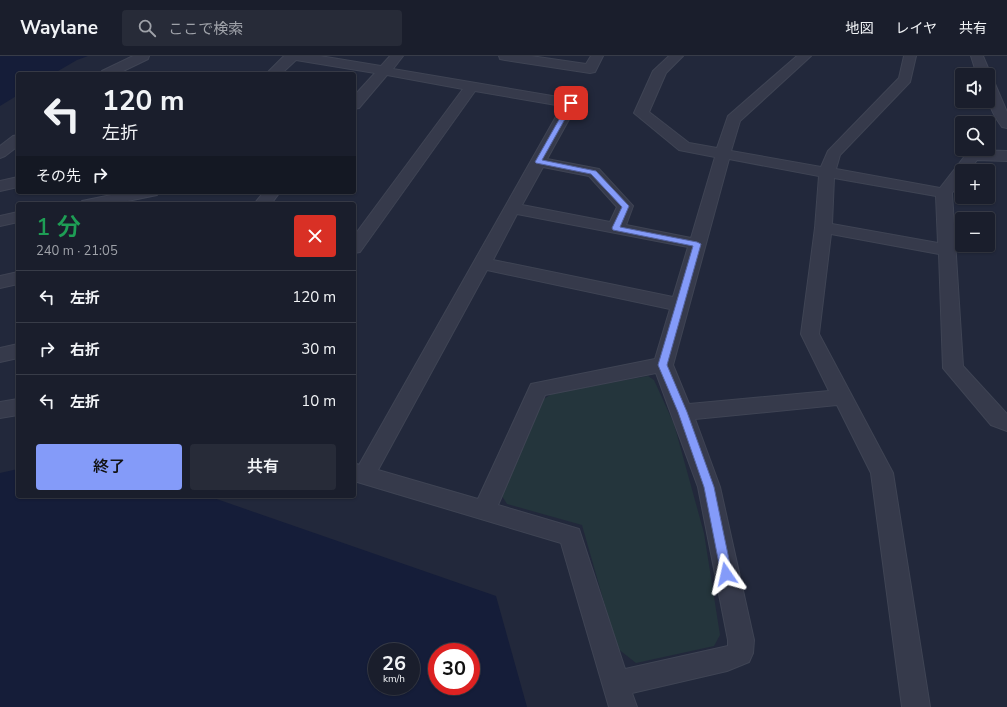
<!DOCTYPE html>
<html lang="ja">
<head>
<meta charset="utf-8">
<style>
	:root { --surface:#1a1e2c; --page:#272b38; --text:#f1f3f6; --muted:#9fa2a9; --line:#383c48; --accent:#849bf9 }
	body { margin:0; font-family:"Nunito Sans","Noto Sans JP",sans-serif; background:var(--page); color:var(--text); height:100vh; display:flex; flex-direction:column; font-size:15px; white-space:nowrap }
	* { box-sizing:border-box; margin:0 }
	p { font-size:13px; color:var(--muted) }
	.icon { flex:none; width:22px; height:22px; fill:none; stroke:currentColor; stroke-width:2; stroke-linecap:round; stroke-linejoin:round }
	.map { position:relative; flex:1; overflow:hidden }
	.drawer { position:absolute; left:16px; top:146px; width:340px; height:296px; display:flex; flex-direction:column; background:var(--surface); border-radius:4px; box-shadow:0 1px 3px #0004,0 0 0 1px var(--line) }
	.drawer>* { flex:none }
	.hud { position:absolute; left:16px; top:16px; width:340px; height:122px; border-radius:4px; box-shadow:0 1px 3px #0004,0 0 0 1px var(--line); background:#1a1e2c; color:var(--text); overflow:hidden }
	.buttons { position:absolute; left:955px; top:12px; display:grid; gap:8px }
	.buttons a { display:grid; place-items:center; width:40px; height:40px; border-radius:4px; background:var(--surface); box-shadow:0 1px 3px #0004,0 0 0 1px var(--line); font-size:20px }
	.speed { position:absolute; left:368px; top:587px; display:flex; gap:8px; font-size:20px; font-weight:700; text-align:center }
	.speed>* { display:grid; place-content:center; width:52px; height:52px; border-radius:50%; background:var(--surface); box-shadow:0 1px 3px #0004,0 0 0 1px var(--line); line-height:1 }
	.speed small { font-size:10px; font-weight:400 }
	.speed .limit { border:6px solid #d22; background:#fff; color:#111 }
	.pin { position:absolute; display:grid; place-items:center; width:34px; height:34px; color:#fff; margin:-17px; border-radius:8px; box-shadow:0 2px 6px #0006 }
	.me { position:absolute; width:44px; margin:-22px; rotate:349deg; stroke-linejoin:round; filter:drop-shadow(0 0 3px #0008) }
	.turn { display:flex; align-items:center; gap:14px; height:84px; padding:0 20px; font-size:18px }
	.turn .icon { width:52px; height:52px; stroke-width:2.5 }
	.turn b { display:block; font-size:28px; line-height:34px }
	.then { display:flex; align-items:center; height:38px; padding:0 20px; background:#0003; gap:8px; font-size:15px }
	.round { display:grid; place-items:center; flex:none; width:42px; height:42px; border-radius:4px; background:var(--page) }
	.headline { display:flex; align-items:center; justify-content:space-between; height:68px; padding:0 20px }
	h1 { font-size:24px; font-weight:600; line-height:30px; color:#1e9e55 }
	.button { display:flex; gap:8px; margin-top:auto; padding:8px 20px }
	.button a { flex:1; height:46px; border-radius:4px; background:var(--accent); color:#111; font-size:16px; font-weight:600; line-height:46px; text-align:center }
	.button a+a { background:var(--page); color:var(--text) }
	ul { padding:0; list-style:none }
	li { display:flex; align-items:center; gap:12px; height:52px; padding:0 20px; border-top:1px solid var(--line) }
	li div { flex:1 }
	li b { display:block; font-size:15px }
	li em { font-style:normal }
	header { display:flex; align-items:center; gap:24px; box-sizing:border-box; height:56px; padding:0 20px; background:var(--surface); border-bottom:1px solid var(--line) }
	header strong { font-size:19px }
	nav { display:flex; gap:22px; margin-inline-start:auto; font-size:14px }
	.search { width:280px; height:36px; background:var(--page); display:flex; align-items:center; gap:10px; box-sizing:border-box; padding:0 14px; border-radius:4px; color:var(--muted); font-size:15px }
	.map>svg:first-child { display:block }
	.green { fill:#24353c }
	.water { fill:#151d39; fill-rule:evenodd }
	.lines { fill:none; stroke-linecap:round; stroke-linejoin:round }
	.minor-casing { stroke:#3f4454; stroke-width:2 }
	.minor { fill:#363a4b; fill-rule:evenodd }
	.route { fill:#849bf9; stroke:#5665a2 }
</style>
</head>
<body>
<header>
<strong>Waylane</strong>
<div class="search"><svg class="icon" aria-label="search" viewBox="0 0 24 24"><circle cx="10" cy="10" r="6"/><path d="M15 15l6 6"/></svg>ここで検索</div>
<nav><a>地図</a><a>レイヤ</a><a>共有</a></nav>
</header>
<div class="map">
<svg width="1007" height="651" viewBox="0 0 1007 651">
	<rect width="100%" height="100%" fill="#22283b"/>
	<polygon class="green" points="648,320 654,324 674,368 704,477 720,579 714,590 636,607 617,592 582,469 507,448 502,440 541,345 553,337"/>
	<g class="water">
		<polygon points="0,0 88,0 77,4 53,18 18,18 18,39 0,50"/>
		<path d="M18,413V440H208L496,540L527,651H0V417ZM377,596H411V630H377ZM437,596H471V630H437Z"/>
	</g>
	<g class="lines">
		<defs>
			<g id="minor">
				<polygon points="133,0 149,0 148,3 117,18 100,18 102,15"/>
				<path d="M284,0H320L381,10L390,0H403L393,13L576,44L578,47L547,103L599,113L633,150L626,169L691,182L715,101L679,94L634,57L653,15L669,0H683L666,17L649,56L689,87L717,92L728,60L797,0H811L740,65L731,95L821,111L828,95L899,22L904,0H916L910,26L840,99L836,113L940,132L968,96L973,94L1007,95V105L977,104L969,115H962V124L952,137L963,310L1007,358V375L991,369L943,312L939,198L831,178L819,278L893,417L930,651H902L871,417L837,349L695,363L720,431L754,584L753,597L749,606L727,615L632,637L637,651H609L561,487L354,425V407L359,409L562,50L475,35L360,196L354,197V180L463,33L387,19L359,52L354,53V40L375,17L296,4L281,18H266ZM729,103L819,120L815,172L801,278L829,335L689,348L673,309ZM543,111L589,120L617,151L610,166L522,149ZM834,122L936,140L938,187L832,168ZM517,158L688,191L673,241L493,204ZM487,214L670,253L655,303L531,328L478,443L378,414ZM656,317L698,431L728,584V590L625,613L579,473L498,449L545,339Z"/>
				<polygon points="499,0 531,0 586,8 591,0 603,0 595,16 590,17 505,4 500,3"/>
				<polygon points="971,0 983,0 991,19 989,22 988,19 977,19"/>
				<path d="M988,24L993,25L995,28L1007,56V72L1002,71C989,53 988,46 988,24Z"/>
				<polygon points="18,79 18,90 5,100 0,102 0,90 13,80"/>
				<polygon points="18,121 18,131 0,135 0,125"/>
				<polygon points="126,136 159,136 157,139 113,148 80,148 82,145"/>
				<polygon points="264,136 280,136 271,148 254,148"/>
				<polygon points="18,156 18,166 0,170 0,160"/>
				<polygon points="18,216 18,228 0,232 0,220"/>
				<polygon points="18,288 18,302 0,306 0,292"/>
				<polygon points="18,343 18,359 0,362 0,346"/>
			</g>
		</defs>
		<use href="#minor" class="minor-casing"/>
		<use href="#minor" class="minor"/>
	</g>
	<polygon class="route" points="569,46 574,47 542,104 596,115 629,150 620,171 697,186 701,188 667,309 687,356 714,431 732,518 730,521 726,523 722,521 721,518 704,431 678,356 658,309 693,190 613,174 612,172 622,151 591,118 536,107 535,106"/>
</svg>
<div class="buttons">
<a><svg class="icon" aria-label="sound" viewBox="0 0 24 24"><path d="M4 9h4l5-4v14l-5-4H4zM17 9q2 3 0 6"/></svg></a>
<a><svg class="icon" aria-label="search" viewBox="0 0 24 24"><circle cx="10" cy="10" r="6"/><path d="M15 15l6 6"/></svg></a>
<a>+</a>
<a>−</a>
</div>
<div class="speed"><div>26<small>km/h</small></div><div class="limit">30</div></div>
<div class="pin" style="left:571px;top:47px;background:#d93025"><svg class="icon" aria-label="arrive" viewBox="0 0 24 24"><path d="M6 21V4h12l-3 4 3 4H6"/></svg></div>
<svg class="me" style="left:726px;top:518px" viewBox="-20 -20 40 40"><path d="M0-17L14 15 0 8-14 15z" fill="#849bf9" stroke="#fff" stroke-width="4"/></svg>
<div class="hud">
<div class="turn"><svg class="icon" aria-label="left" viewBox="0 0 24 24"><path d="M17 20v-9H6M10 6l-5 5 5 5"/></svg><div><b>120 m</b>左折</div></div>
<div class="then">その先<svg class="icon" aria-label="right" viewBox="0 0 24 24"><path d="M7 20v-9h11M14 6l5 5-5 5"/></svg></div>
</div>
<section class="drawer">
<div class="headline"><div><h1>1 分</h1><p>240 m · 21:05</p></div><a class="round" style="background:#d93025;color:#fff"><svg class="icon" aria-label="close" viewBox="0 0 24 24"><path d="M6 6l12 12M18 6L6 18"/></svg></a></div>
<ul>
<li><svg class="icon" aria-label="left" viewBox="0 0 24 24"><path d="M17 20v-9H6M10 6l-5 5 5 5"/></svg><div><b>左折</b></div><em>120 m</em></li>
<li><svg class="icon" aria-label="right" viewBox="0 0 24 24"><path d="M7 20v-9h11M14 6l5 5-5 5"/></svg><div><b>右折</b></div><em>30 m</em></li>
<li><svg class="icon" aria-label="left" viewBox="0 0 24 24"><path d="M17 20v-9H6M10 6l-5 5 5 5"/></svg><div><b>左折</b></div><em>10 m</em></li>
</ul>
<div class="button"><a>終了</a><a>共有</a></div>
</section>
</div>
</body>
</html>
